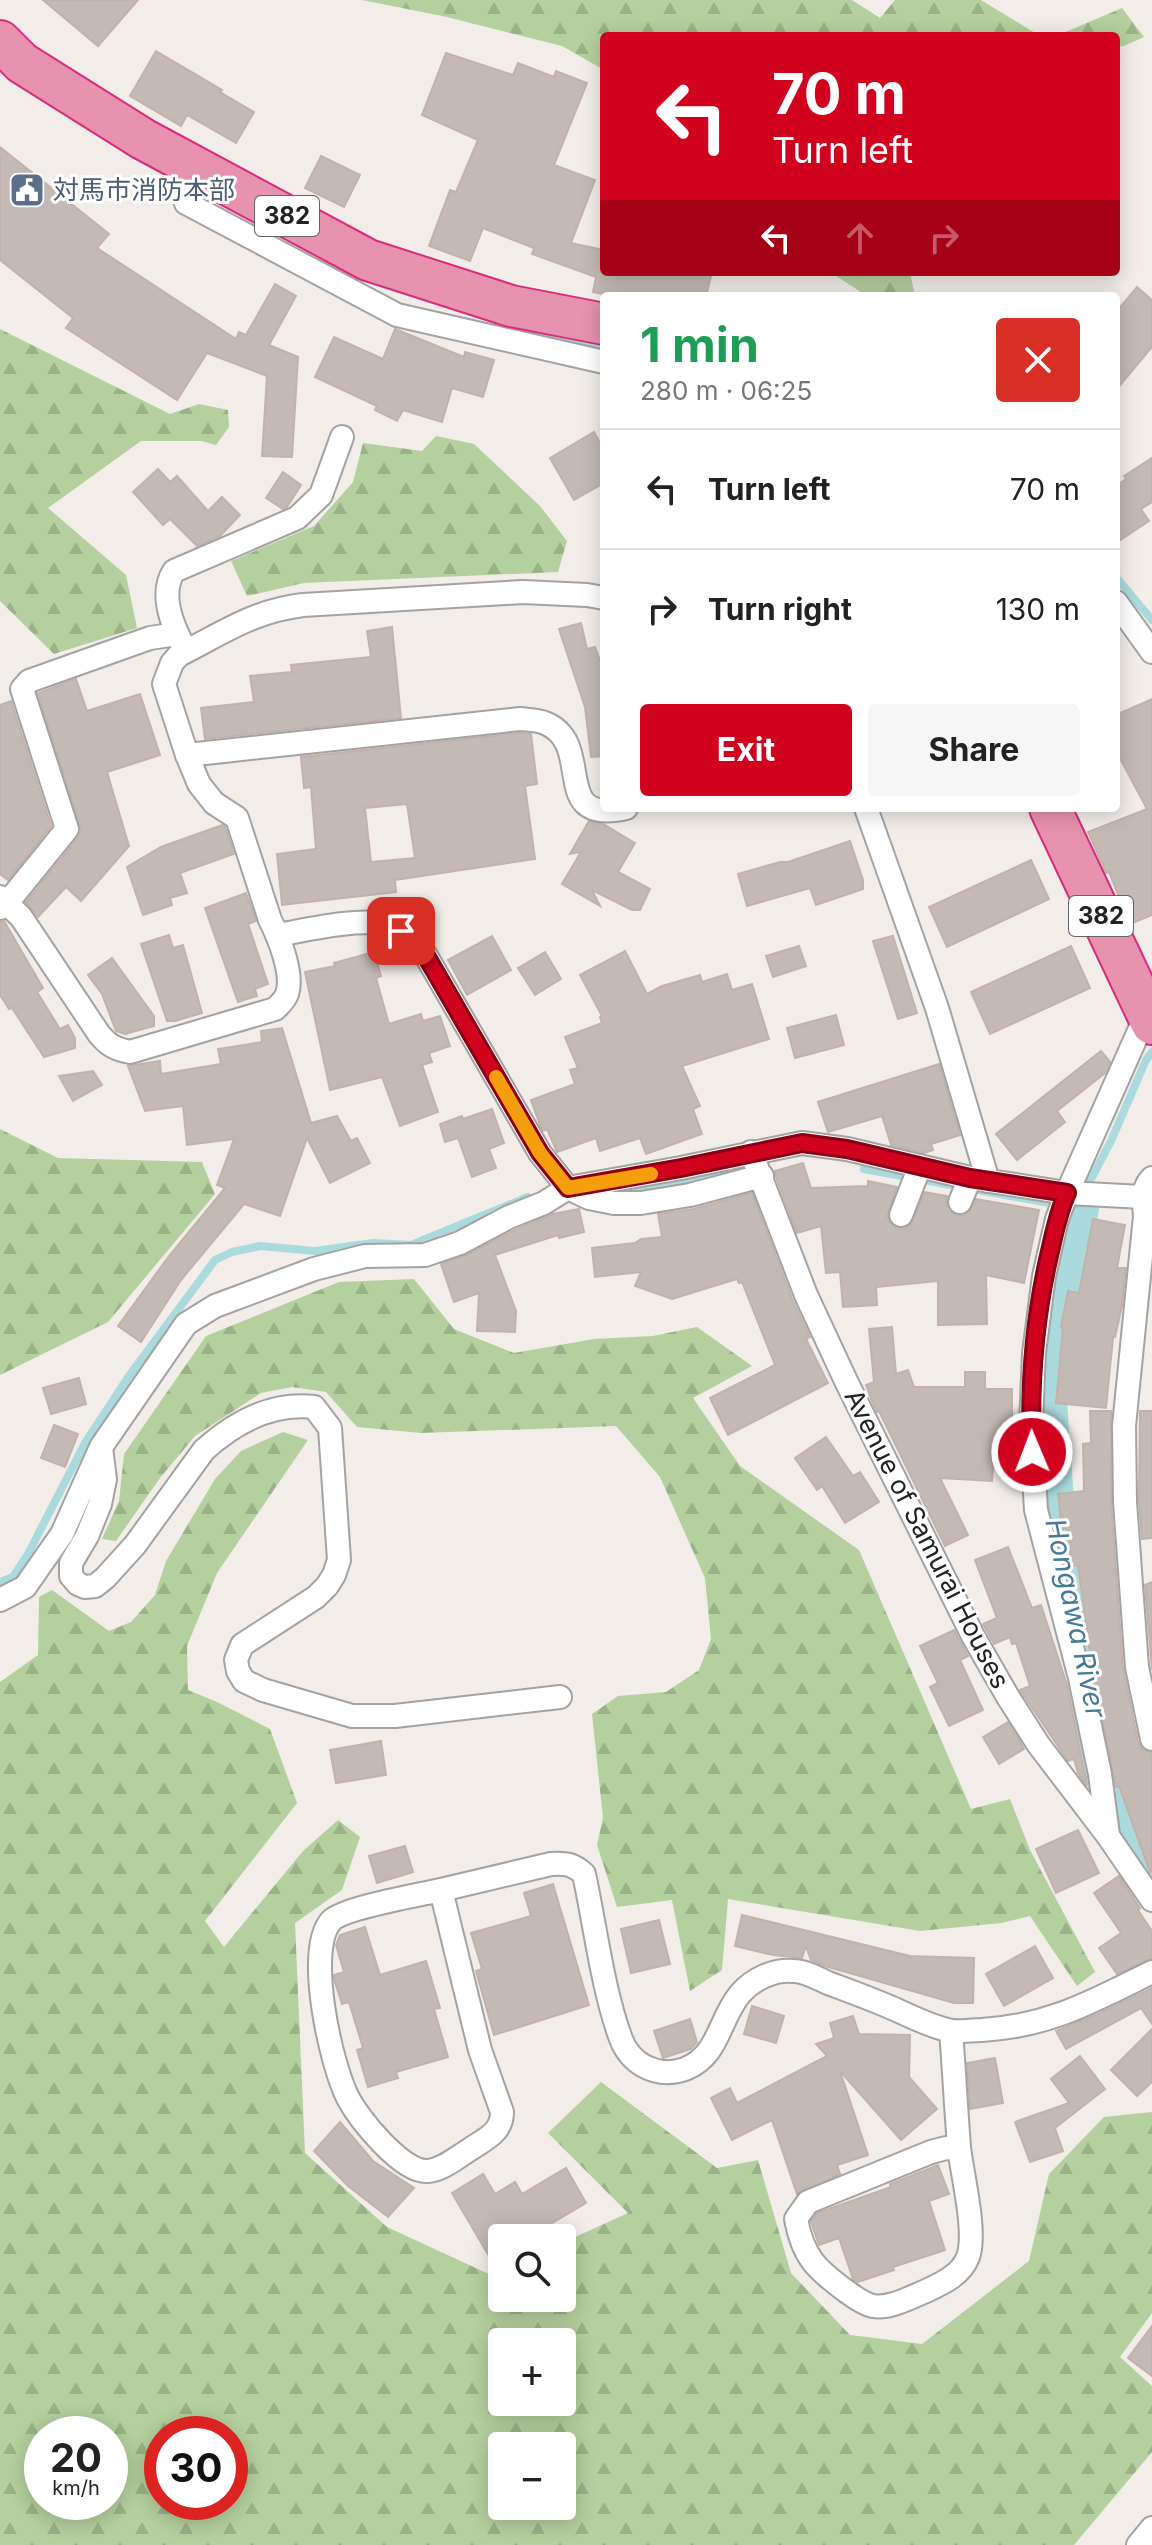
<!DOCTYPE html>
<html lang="en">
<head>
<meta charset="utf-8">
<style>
	:root { --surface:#fff; --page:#f6f6f6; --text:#222; --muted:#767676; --line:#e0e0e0; --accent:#d1021e }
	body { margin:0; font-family:Inter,"Noto Sans JP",sans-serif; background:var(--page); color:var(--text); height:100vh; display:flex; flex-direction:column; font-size:30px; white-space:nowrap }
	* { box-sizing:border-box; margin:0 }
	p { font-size:26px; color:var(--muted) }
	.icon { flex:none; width:44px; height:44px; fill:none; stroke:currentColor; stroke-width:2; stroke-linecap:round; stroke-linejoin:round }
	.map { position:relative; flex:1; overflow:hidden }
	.panel { position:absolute; left:600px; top:292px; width:520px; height:520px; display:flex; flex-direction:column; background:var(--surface); border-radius:8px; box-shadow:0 4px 20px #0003 }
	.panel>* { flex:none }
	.hud { position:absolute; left:600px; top:32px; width:520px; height:244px; border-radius:8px; box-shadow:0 4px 20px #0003; background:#d1021e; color:#fff; overflow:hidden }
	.tools { position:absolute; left:488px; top:2224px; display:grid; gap:16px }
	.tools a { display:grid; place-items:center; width:88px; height:88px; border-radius:8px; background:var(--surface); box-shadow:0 4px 20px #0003; font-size:40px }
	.speed { position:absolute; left:24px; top:2416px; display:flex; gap:16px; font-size:40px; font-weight:700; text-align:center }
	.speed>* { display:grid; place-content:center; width:104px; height:104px; border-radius:50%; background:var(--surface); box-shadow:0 4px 20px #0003; line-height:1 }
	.speed small { font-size:20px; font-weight:400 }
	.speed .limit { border:12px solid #d22; background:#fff; color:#111 }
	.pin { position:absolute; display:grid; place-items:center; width:68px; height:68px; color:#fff; margin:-34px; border-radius:16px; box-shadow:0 4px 12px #0006 }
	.me { position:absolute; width:88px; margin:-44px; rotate:359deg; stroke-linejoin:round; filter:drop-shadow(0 0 6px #0008) }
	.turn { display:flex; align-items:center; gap:28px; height:168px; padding:0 40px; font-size:36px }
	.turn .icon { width:104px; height:104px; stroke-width:2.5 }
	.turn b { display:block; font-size:56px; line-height:68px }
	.lanes { display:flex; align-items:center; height:76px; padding:0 40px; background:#0003; justify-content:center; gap:40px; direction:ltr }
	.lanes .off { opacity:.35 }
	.round { display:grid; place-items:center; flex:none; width:84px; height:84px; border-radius:8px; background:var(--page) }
	.headline { display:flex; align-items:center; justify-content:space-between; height:136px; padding:0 40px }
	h1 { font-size:48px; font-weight:700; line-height:60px; color:#1e9e55 }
	.primary-button { display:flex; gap:16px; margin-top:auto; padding:16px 40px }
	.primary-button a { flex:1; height:92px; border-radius:8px; background:var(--accent); color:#fff; font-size:32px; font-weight:700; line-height:92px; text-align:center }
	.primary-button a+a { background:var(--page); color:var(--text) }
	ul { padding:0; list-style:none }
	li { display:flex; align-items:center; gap:24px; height:120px; padding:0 40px; border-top:2px solid var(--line) }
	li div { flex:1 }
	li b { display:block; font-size:30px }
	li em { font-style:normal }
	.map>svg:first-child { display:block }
	.forest { fill:url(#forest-firs); fill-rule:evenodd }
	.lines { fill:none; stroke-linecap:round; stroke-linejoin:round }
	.stream { stroke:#aadade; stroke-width:8 }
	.river { stroke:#aadade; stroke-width:46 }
	.building { fill:#c3b9b5; stroke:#c3b2ab; stroke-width:2; fill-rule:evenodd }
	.street-casing { stroke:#a3a3a3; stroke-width:26 }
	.highway-casing { stroke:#da2b7f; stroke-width:44 }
	.street { stroke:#fff; stroke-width:22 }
	.highway { stroke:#e792ae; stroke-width:40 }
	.route-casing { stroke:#880114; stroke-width:20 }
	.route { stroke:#d1021e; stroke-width:14 }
	.slow { stroke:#f59e0b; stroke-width:14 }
	.labels { text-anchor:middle; stroke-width:6; stroke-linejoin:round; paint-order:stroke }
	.shield { fill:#fff; stroke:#646464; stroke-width:2 }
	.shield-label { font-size:24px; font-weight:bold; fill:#222 }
	.service-label { font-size:26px; fill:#4e5e75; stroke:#fff; text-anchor:start }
	.street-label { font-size:26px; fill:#222; stroke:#fff }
	.water-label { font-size:28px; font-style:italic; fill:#447a9a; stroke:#fff }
</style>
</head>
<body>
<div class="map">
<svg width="1152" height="2545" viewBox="0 0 1152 2545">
	<defs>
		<pattern id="forest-firs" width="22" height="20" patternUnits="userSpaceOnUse" patternTransform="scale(2)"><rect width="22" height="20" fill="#b4d09e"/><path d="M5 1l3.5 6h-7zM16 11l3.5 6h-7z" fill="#9ab288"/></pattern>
	</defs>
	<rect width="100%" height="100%" fill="#f2ede9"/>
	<g class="forest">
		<polygon points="362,0 852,0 880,18 895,0 981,0 1040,36 604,36 604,70 562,46 447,17"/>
		<polygon points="1122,8 1144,37 1124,46 1116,47 1116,36 1056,36"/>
		<polygon points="830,272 910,272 915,296 867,296"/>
		<polygon points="0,329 170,414 199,404 228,410 229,427 216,445 201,441 141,441 48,508 126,575 137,628 54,654 0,601"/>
		<polygon points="436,436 474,444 540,506 567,541 558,572 304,583 247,596 231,561 314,526 353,482 363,443 422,451"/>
		<polygon points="0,1129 58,1158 202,1162 215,1194 108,1322 0,1375"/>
		<polygon points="414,1279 454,1329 514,1353 594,1339 653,1336 697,1327 752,1366 693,1398 740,1466 859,1550 971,1809 1010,1799 1030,1850 1095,1972 1077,1986 1030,1916 1001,1923 920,1931 728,1899 722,1970 690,1991 672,1900 617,1907 597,1845 603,1818 592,1714 618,1696 666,1692 699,1670 711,1639 705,1578 660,1477 616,1426 421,1433 357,1427 326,1392 292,1387 261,1393 195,1436 160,1478 116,1541 102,1539 119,1501 124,1454 206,1336 339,1282"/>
		<path d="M283,1432L308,1440L217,1573L187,1646L188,1690L217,1702L270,1729L297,1803L205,1921L224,1947L303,1851L338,1820L360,1837L342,1890L295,1923L305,2153L387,2227L491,2275L502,2270V2298H562V2243L628,2213L548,2133L601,2082L717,2168L758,2160L791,2273L850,2335L922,2344L1029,2261L1049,2174L1104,2117L1152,2112V2313L1120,2357L1152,2386V2452L1074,2545H0V1682L38,1655L39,1597L52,1590L109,1631L131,1622L155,1595L166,1561L215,1479L241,1451ZM502,2342H562V2402H502ZM42,2434H110V2502H42ZM162,2434H230V2502H162ZM502,2446H562V2506H502Z"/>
	</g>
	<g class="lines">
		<g class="stream">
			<polyline points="519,327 550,336 604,347"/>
			<polyline points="1116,577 1152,620"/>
			<polyline points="864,1169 1076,1208 1111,1141 1146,1060 1152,1052"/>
			<polyline points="630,1190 701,1181 743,1167"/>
			<polyline points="0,1582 13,1577 28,1554 85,1443 129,1376 215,1260 232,1252 260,1246 315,1251 373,1243 411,1245 528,1197"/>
		</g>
		<polyline class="river" points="1076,1208 1048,1343 1044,1403 1052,1514 1083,1639 1110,1782 1125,1838 1152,1875"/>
	</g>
	<g class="building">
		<polygon points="43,0 138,0 98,46"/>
		<polygon points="156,51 222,90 220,92 254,112 236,143 187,115 181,126 130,96"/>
		<polygon points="446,53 513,75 518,63 554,77 556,71 587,83 554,165 595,180 571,243 604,250 604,272 712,272 706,296 612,296 593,292 596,277 532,254 534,248 483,228 470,261 429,246 450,190 456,192 478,140 422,115"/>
		<polygon points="0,147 109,234 97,248 236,339 239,332 246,335 275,284 296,296 269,345 298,357 292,457 262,456 267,376 207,353 177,400 66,328 73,318 0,260"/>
		<polygon points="321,156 360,175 344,207 305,188"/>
		<polygon points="1137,287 1152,300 1152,347 1116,390 1116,312"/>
		<polygon points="395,329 464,357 465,352 494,360 483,397 452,388 442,422 403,410 397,421 375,410 377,406 315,377 334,337 383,359"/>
		<polygon points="594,432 604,450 604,483 574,500 550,458"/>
		<polygon points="1152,458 1152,502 1141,509 1149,521 1116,543 1116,486 1126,479 1124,476"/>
		<polygon points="158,469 170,482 177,476 208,511 222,497 240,515 220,536 197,546 170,519 163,525 133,492"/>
		<polygon points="283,472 301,485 287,507 283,509 266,498"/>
		<polygon points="581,623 587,649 595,647 604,672 604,756 591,757 585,707 559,629"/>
		<polygon points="392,627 401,718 205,739 201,708 254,702 250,676 292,672 291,665 371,657 367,631"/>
		<polygon points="76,679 87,711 140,694 160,755 107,772 129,846 81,901 66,887 38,917 26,902 78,838 81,831 38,693"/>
		<polygon points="1152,699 1152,915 1130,924 1109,872 1106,873 1088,832 1147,809 1116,751 1116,715"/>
		<polygon points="11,701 51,826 8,880 0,874 0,705"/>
		<path d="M520,733L531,734L537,784L525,786L535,859L395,880L396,892L282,905L277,854L316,849L311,787L304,788L301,757ZM407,804L415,858L371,862L365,808Z"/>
		<polygon points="589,821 603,824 635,843 618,872 650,889 640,910 632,910 592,890 600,906 562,884 581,852 570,854"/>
		<polygon points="222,825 225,827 234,854 180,873 187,893 170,898 172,905 143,915 127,867 161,847"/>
		<polygon points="850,841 863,880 863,889 816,905 810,888 747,906 738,874 780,862 788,862"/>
		<polygon points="1031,860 1049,899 947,947 929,907"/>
		<polygon points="246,893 256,921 248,924 268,984 255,989 257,996 238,1002 205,908"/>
		<polygon points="4,921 43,988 37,992 60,1029 68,1025 75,1038 75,1048 44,1057 12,1008 9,1009 0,995 0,922"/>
		<polygon points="169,935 173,948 183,945 202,1013 175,1021 167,1021 141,944"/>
		<polygon points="492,936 511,970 467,995 448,960"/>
		<polygon points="893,936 917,1013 898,1019 873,941"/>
		<polygon points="799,946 806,966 773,977 766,956"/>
		<polygon points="1071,946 1090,988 990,1034 971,992"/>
		<polygon points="625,951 647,994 662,986 700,975 702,982 727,974 732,990 752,984 769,1039 682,1066 700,1106 693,1109 702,1134 646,1154 640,1138 600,1151 596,1138 557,1152 547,1129 543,1131 540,1125 531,1100 575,1084 570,1070 578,1068 565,1037 602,1023 600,1017 602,1016 580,975"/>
		<polygon points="374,952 381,976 376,978 389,1024 421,1014 423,1021 440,1016 450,1046 429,1053 432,1062 422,1065 438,1112 400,1126 382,1077 330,1090 305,972 335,966 334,963"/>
		<polygon points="545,952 561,979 535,995 518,968"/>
		<polygon points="112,958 154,1016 154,1026 125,1034 116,1031 102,994 88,975"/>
		<polygon points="836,1015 844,1045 795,1058 787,1028"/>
		<polygon points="282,1028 311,1123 337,1116 351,1141 357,1138 370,1163 330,1183 307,1138 280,1216 244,1204 181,1280 141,1342 118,1326 169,1256 225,1188 217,1185 234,1139 187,1145 183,1106 145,1111 128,1066 160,1061 161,1074 221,1064 218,1049 262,1042 261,1031"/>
		<polygon points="1101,1051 1110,1062 1105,1073 1057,1111 1065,1122 1017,1160 996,1134"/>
		<polygon points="939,1064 960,1135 931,1144 933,1150 924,1153 891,1145 882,1116 828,1132 818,1102"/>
		<polygon points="93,1071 102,1085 73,1101 59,1076"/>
		<polygon points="492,1109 504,1143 489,1149 496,1168 472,1177 458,1138 445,1142 440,1124 462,1116 463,1119"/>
		<polygon points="803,1163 811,1188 868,1186 868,1181 897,1187 887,1216 891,1224 897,1228 904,1229 910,1225 925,1192 947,1196 946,1203 948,1210 955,1215 963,1216 969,1213 976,1199 1039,1210 1024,1283 986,1275 987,1324 938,1325 938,1281 876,1287 877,1305 843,1307 840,1272 826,1273 821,1226 797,1233 776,1177 775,1171"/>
		<polygon points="752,1193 793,1301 810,1337 806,1339 828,1383 728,1435 710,1398 775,1365 742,1282 739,1283 737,1279 672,1299 635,1286 641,1272 595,1277 592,1248 635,1243 641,1239 662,1237 658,1214 693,1209"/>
		<polygon points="579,1209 584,1232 559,1238 558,1235 495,1255 516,1311 515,1332 477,1331 479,1293 454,1302 441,1264 466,1255 515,1230 553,1214"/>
		<polygon points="1093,1219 1125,1225 1117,1268 1126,1268 1122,1306 1115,1337 1113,1337 1106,1408 1056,1403 1063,1328 1061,1327 1068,1291 1079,1293"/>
		<polygon points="892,1327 896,1374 908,1370 914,1387 965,1387 965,1372 985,1372 985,1389 1012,1389 1012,1436 995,1436 992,1481 940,1478 968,1535 945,1546 879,1411 877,1412 872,1401 866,1385 874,1382 869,1329"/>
		<polygon points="79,1378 86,1404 51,1414 43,1388"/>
		<polygon points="1090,1411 1111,1411 1111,1502 1123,1668 1138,1742 1142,1749 1152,1753 1152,1871 1150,1872 1119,1786 1116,1787 1093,1673 1078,1565 1072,1566 1068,1529 1062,1529 1058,1494 1084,1491 1083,1444 1091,1443"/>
		<polygon points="1140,1411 1152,1411 1152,1538 1142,1539 1139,1501"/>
		<polygon points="54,1425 78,1434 65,1467 41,1458"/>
		<polygon points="826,1437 853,1476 860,1472 879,1502 845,1523 822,1486 817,1490 795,1458"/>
		<polygon points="1008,1547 1032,1608 1041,1605 1067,1685 1087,1786 1078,1773 1074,1759 1068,1761 1020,1690 1030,1686 1016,1643 1012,1644 1010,1637 994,1644 983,1624 997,1618 975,1560"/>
		<polygon points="1152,1582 1152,1670 1145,1585"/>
		<polygon points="954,1630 968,1656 960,1660 983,1710 949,1726 930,1687 938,1683 920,1646"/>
		<polygon points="1008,1722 1024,1749 999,1764 983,1737"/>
		<polygon points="381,1741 386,1775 336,1783 330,1750"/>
		<polygon points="1078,1830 1099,1873 1056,1893 1036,1849"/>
		<polygon points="405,1846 413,1872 377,1883 369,1856"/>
		<polygon points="1119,1876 1140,1908 1138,1910 1152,1931 1152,1958 1117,1974 1099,1948 1121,1933 1094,1893"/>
		<polygon points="553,1884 589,2005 494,2035 476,1971 482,1969 471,1933 531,1916 524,1893"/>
		<polygon points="742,1915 910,1956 974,1958 973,2003 954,2003 825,1966 811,1960 806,1946 802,1958 773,1955 735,1946"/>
		<polygon points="659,1920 670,1964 631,1973 621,1929"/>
		<polygon points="365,1927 380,1975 426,1961 440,2008 434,2009 448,2057 396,2072 398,2078 368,2087 357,2050 363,2048 349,2002 342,2004 334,1979 334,1975 344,1972 336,1945 340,1935"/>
		<polygon points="1035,1946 1053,1978 1004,2006 986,1974"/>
		<polygon points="1152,1988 1152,2024 1141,2008 1066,2049 1056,2031 1096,2015"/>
		<polygon points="752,2006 784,2016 776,2043 744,2034"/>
		<polygon points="853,2016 859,2034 910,2035 909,2077 937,2109 901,2140 840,2071 868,2155 837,2165 840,2174 797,2194 772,2120 732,2140 711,2098 730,2088 737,2103 827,2056 816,2044 834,2038 830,2023"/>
		<polygon points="690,2019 697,2042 691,2049 663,2058 654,2031"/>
		<polygon points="1152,2029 1152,2082 1137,2096 1111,2070"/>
		<polygon points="1080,2056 1105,2089 1055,2128 1063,2151 1030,2162 1015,2122 1069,2103 1051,2079"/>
		<polygon points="995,2058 1003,2103 970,2109 967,2063"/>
		<polygon points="340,2122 373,2161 414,2188 388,2217 348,2186 314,2151"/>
		<polygon points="938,2165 949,2194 929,2201 945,2250 893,2267 894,2270 858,2282 853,2279 839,2238 819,2245 811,2222 817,2213 891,2187 890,2184"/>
		<polygon points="566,2168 586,2203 527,2238 502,2238 502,2278 452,2193 483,2174 495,2194 515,2182 522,2194"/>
		<polygon points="1152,2326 1152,2376 1128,2358"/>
	</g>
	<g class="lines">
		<defs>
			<g id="street">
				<polyline points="174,155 186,203 397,315 604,362"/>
				<polyline points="1116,602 1152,652"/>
				<path d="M184,647C172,625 159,594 174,571L297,518L321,495L342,437"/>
				<path d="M187,755L520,719C528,720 538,720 545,723C597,744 547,826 626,808"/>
				<polyline points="866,808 937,1008 988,1181"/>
				<path d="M0,897L21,917L99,1034C108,1045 115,1049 130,1052L275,1009C280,1004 285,1000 287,994C294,975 279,937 270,920L237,818L214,803L199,784L187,755L164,684L172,663L179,655C223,633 253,611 303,605L523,592L587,595L604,598"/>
				<polyline points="0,908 7,903 67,829 22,689 29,681 150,638 177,634"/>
				<path d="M277,935C307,930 356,918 385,924C402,928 414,941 425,954L540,1153L568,1188L589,1198L614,1203H641L690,1195L762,1176"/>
				<polyline points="751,1152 806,1295 846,1381 973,1636 1008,1697 1038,1744 1108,1836 1152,1900"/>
				<path d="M1152,1178C1141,1189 1144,1202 1145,1216L1124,1426L1125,1502L1137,1667L1152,1739"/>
				<polyline points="960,1202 970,1178"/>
				<polyline points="901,1215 920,1166"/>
				<path d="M101,1448L105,1479L100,1504L87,1536L71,1563V1576L78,1584L85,1587L95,1586L105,1578L135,1545L204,1450C235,1422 272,1402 314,1407L330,1428L339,1560L334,1575L327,1586L316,1597L242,1645L236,1660L238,1671L244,1681L263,1690L352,1716H395L560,1697"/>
				<polyline points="0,1600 25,1587 62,1534 101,1447 186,1324 215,1306 314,1269 365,1256 425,1255 460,1243 509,1217 544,1203 568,1188 681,1168 802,1143 847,1149 970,1178 1067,1193 1147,1013"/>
				<polyline points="1108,1835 1100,1774 1080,1678 1036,1510 1031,1423 1034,1353 1044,1276 1057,1219 1067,1193 1143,1197"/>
				<path d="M441,1890C419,1895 343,1908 331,1921C305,1950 331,2065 348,2098C359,2119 401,2171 426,2171C441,2171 456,2158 469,2150C485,2139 502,2133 502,2112L480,2050L441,1890L551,1864C566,1863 573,1864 584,1874C595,1925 603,1991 621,2039C625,2050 634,2061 644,2066C657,2073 671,2074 685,2069C719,2056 719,2019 740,1994C753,1979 774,1969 794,1971C805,1971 817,1978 828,1983C852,1992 877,2001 901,2012C916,2019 935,2028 952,2031C961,2032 972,2030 982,2030C1050,2026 1093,2001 1152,1972"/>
				<path d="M951,2031C954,2069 956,2108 959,2147C962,2174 977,2233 968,2257C961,2275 943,2283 926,2291C911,2297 890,2309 873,2306C864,2304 854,2297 846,2291C816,2269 803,2257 796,2219L808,2202L931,2152L946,2148L959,2149"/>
				<polyline points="1138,2545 1152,2528"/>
			</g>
			<g id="highway">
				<polyline points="0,41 22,63 143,139 368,260 511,306 604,324"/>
				<polyline points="1050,808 1152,1024"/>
			</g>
		</defs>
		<use href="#street" class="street-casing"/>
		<use href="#highway" class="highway-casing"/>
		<use href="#street" class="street"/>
		<use href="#highway" class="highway"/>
	</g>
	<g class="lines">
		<defs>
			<path id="route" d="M401,931L413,940L425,954L540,1153L568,1188L681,1168L802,1143L847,1149L970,1178L1067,1193C1059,1210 1055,1229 1051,1247C1035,1313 1029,1384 1032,1452"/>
		</defs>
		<use href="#route" class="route-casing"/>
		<use href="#route" class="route"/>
		<polyline class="slow" points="496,1077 540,1153 568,1188 651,1174"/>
	</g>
	<defs>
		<symbol id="civic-square" viewBox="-11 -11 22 22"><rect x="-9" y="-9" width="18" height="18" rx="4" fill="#5c6f8a" stroke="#fff"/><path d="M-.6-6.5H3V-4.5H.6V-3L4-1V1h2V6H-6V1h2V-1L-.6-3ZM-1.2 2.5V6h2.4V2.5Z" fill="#fff"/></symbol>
	</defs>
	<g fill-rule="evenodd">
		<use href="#civic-square" x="7" y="170" width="40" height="40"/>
	</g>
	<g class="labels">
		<g class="shield">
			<rect x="255" y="196" width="64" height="40" rx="6"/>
			<rect x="1069" y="896" width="64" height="40" rx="6"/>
		</g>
		<g class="shield-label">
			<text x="287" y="224">382</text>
			<text x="1101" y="924">382</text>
		</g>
		<g class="service-label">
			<text x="53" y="199">対馬市消防本部</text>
		</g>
		<g class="street-label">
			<text transform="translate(927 1539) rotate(63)" y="9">Avenue of Samurai Houses</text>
		</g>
		<g class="water-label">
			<text transform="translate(1076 1618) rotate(78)" y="10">Hongawa River</text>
		</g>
	</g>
</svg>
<div class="tools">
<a><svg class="icon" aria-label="search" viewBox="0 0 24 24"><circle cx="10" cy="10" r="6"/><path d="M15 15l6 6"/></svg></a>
<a>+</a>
<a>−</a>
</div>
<div class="speed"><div>20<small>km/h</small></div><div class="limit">30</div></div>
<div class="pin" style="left:401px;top:931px;background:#d93025"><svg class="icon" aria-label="arrive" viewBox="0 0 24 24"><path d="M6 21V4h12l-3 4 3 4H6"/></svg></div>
<svg class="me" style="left:1032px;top:1452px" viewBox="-20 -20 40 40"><circle r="17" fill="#d1021e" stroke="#fff" stroke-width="3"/><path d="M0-11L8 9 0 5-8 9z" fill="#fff"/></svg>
<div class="hud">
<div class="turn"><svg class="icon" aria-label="left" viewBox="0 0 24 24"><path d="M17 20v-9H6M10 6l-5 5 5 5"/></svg><div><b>70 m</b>Turn left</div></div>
<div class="lanes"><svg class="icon" aria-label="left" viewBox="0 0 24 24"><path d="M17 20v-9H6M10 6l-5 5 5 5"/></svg><svg class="icon off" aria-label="ahead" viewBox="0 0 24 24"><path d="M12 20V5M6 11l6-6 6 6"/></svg><svg class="icon off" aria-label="right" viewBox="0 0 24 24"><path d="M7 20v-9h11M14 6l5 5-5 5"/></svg></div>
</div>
<section class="panel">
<div class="headline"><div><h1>1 min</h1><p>280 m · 06:25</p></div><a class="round" style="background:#d93025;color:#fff"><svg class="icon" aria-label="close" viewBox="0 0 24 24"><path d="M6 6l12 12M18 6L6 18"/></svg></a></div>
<ul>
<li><svg class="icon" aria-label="left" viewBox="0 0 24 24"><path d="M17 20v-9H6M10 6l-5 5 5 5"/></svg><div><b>Turn left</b></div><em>70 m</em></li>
<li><svg class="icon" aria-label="right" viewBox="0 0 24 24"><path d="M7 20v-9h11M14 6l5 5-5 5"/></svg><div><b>Turn right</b></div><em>130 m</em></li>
</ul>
<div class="primary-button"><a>Exit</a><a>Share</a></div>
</section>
</div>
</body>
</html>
